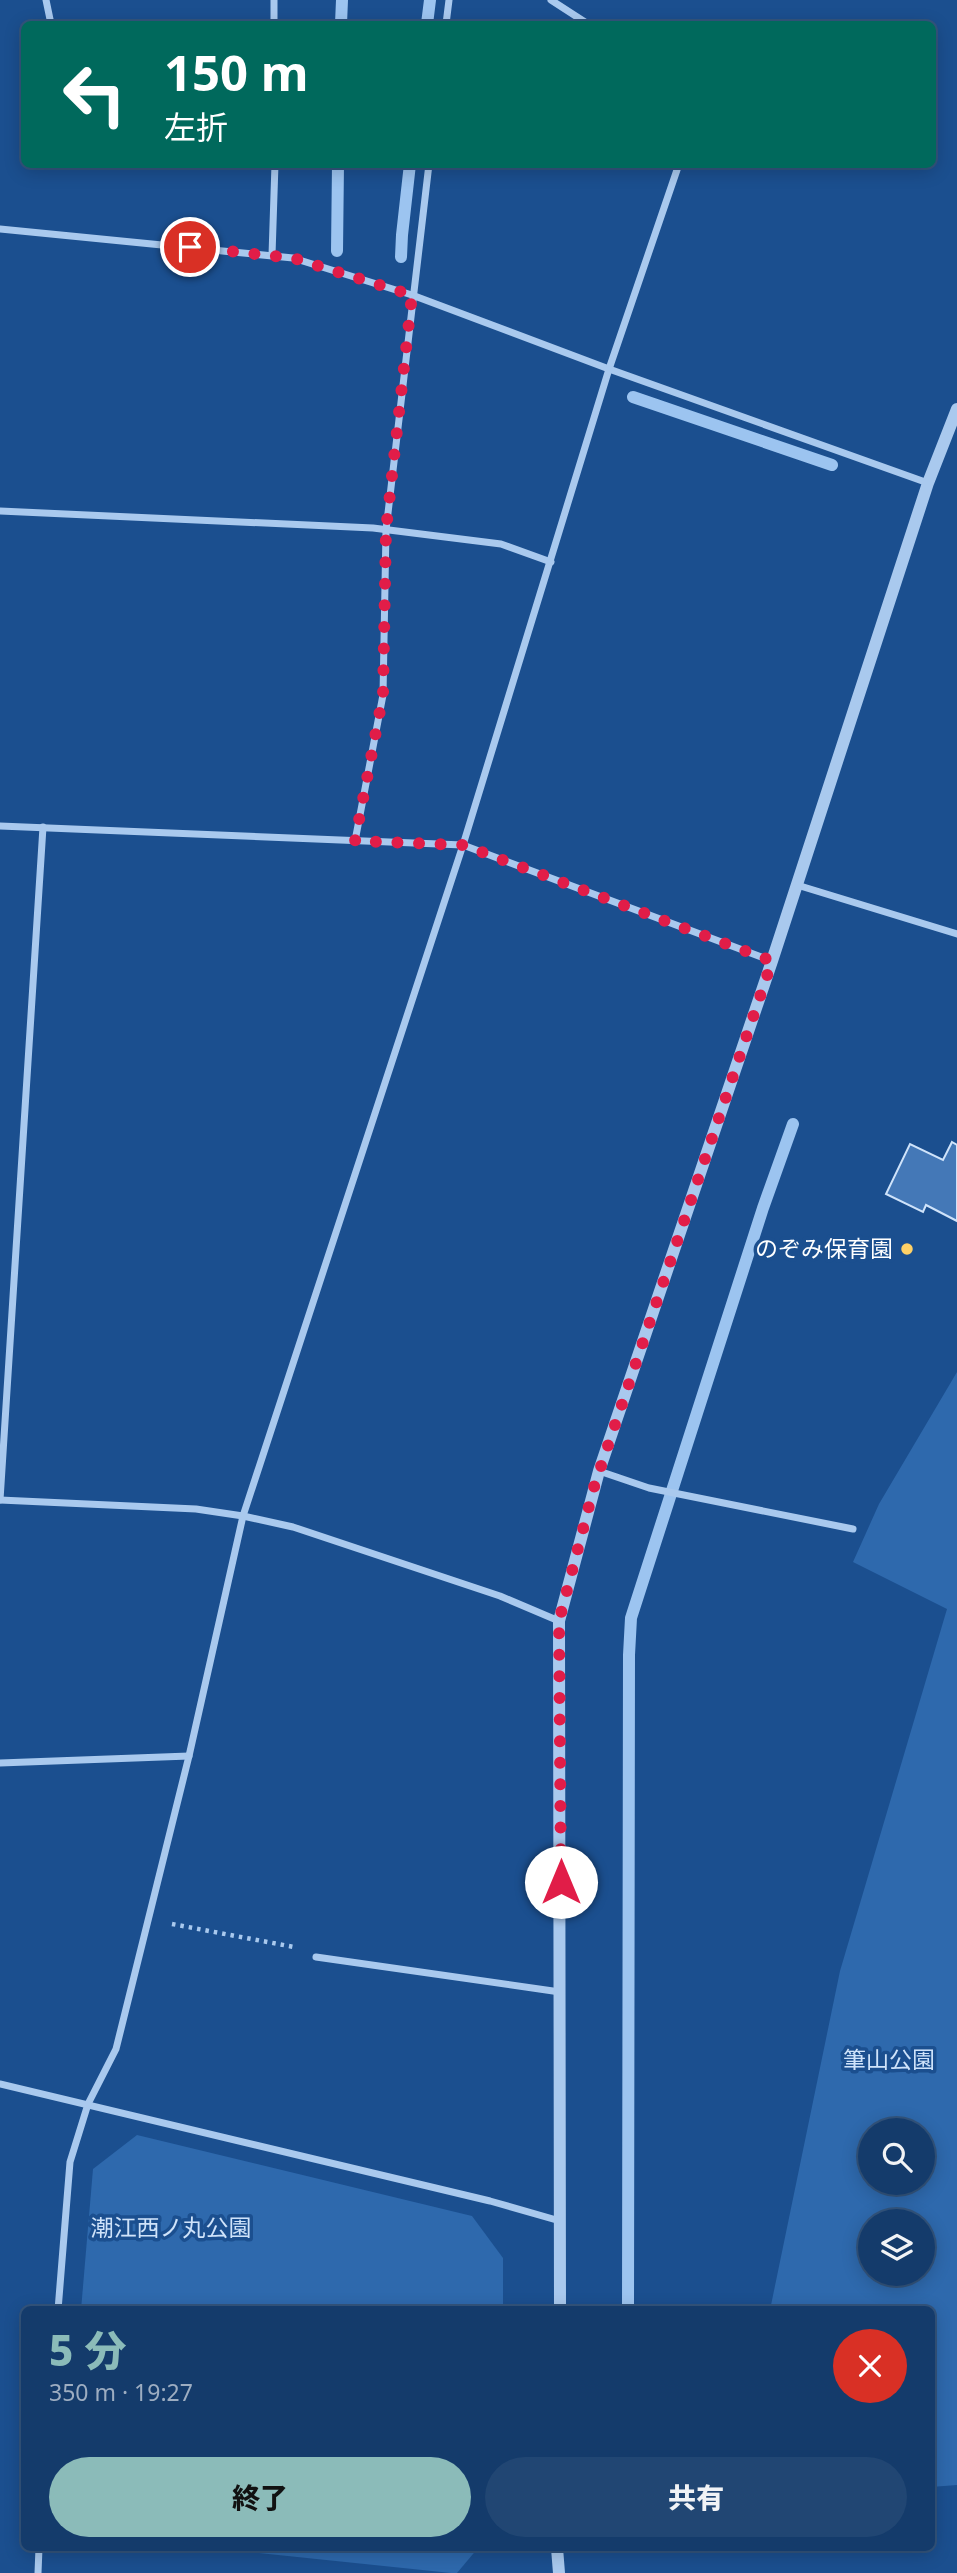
<!DOCTYPE html>
<html lang="ja">
<head>
<meta charset="utf-8">
<style>
	:root { --surface:#143b6b; --page:#214673; --text:#f1f3f6; --muted:#9dadc1; --line:#33557e; --accent:#8bbbb9 }
	body { margin:0; font-family:"Noto Sans","Noto Sans JP",sans-serif; background:var(--page); color:var(--text); height:100vh; display:flex; flex-direction:column; font-size:26px; white-space:nowrap }
	* { box-sizing:border-box; margin:0 }
	p { font-size:23px; color:var(--muted) }
	.icon { flex:none; width:38px; height:38px; fill:none; stroke:currentColor; stroke-width:2; stroke-linecap:round; stroke-linejoin:round }
	.map { position:relative; flex:1; overflow:hidden }
	.details { position:absolute; left:21px; top:2306px; width:914px; height:245px; display:flex; flex-direction:column; background:var(--surface); border-radius:10px; box-shadow:0 4px 18px #0003,0 0 0 2px var(--line) }
	.details>* { flex:none }
	.guide { position:absolute; left:21px; top:21px; width:915px; height:147px; border-radius:10px; box-shadow:0 4px 18px #0003,0 0 0 2px var(--line); background:#00695c; color:#fff; overflow:hidden }
	.controls { position:absolute; left:858px; top:2118px; display:grid; gap:14px }
	.controls a { display:grid; place-items:center; width:77px; height:77px; border-radius:50%; background:var(--surface); box-shadow:0 4px 18px #0003,0 0 0 2px var(--line); font-size:35px }
	.pin { position:absolute; display:grid; place-items:center; width:60px; height:60px; color:#fff; margin:-30px; border:4px solid #fff; border-radius:50%; box-shadow:0 2px 7px #0007 }
	.me { position:absolute; width:77px; margin:-38px; rotate:0deg; stroke-linejoin:round; filter:drop-shadow(0 0 5px #0008) }
	.turn { display:flex; align-items:center; gap:24px; height:147px; padding:0 28px; font-size:32px }
	.turn .icon { width:91px; height:91px; stroke-width:2.5 }
	.turn b { display:block; font-size:49px; line-height:60px }
	.round { display:grid; place-items:center; flex:none; width:74px; height:74px; border-radius:37px; background:var(--page) }
	.summary { display:flex; align-items:center; justify-content:space-between; height:119px; padding:0 28px }
	h1 { font-size:42px; font-weight:800; line-height:52px; color:var(--accent) }
	.cta { display:flex; gap:14px; margin-top:auto; padding:14px 28px }
	.cta a { flex:1; height:80px; border-radius:42px; background:var(--accent); color:#111; font-size:28px; font-weight:800; line-height:80px; text-align:center }
	.cta a+a { background:var(--page); color:var(--text) }
	.map>svg:first-child { display:block }
	.green { fill:#2e69ad; fill-rule:evenodd }
	.lines { fill:none; stroke-linecap:round; stroke-linejoin:round }
	.stream { stroke:#9cc4f0; stroke-width:12 }
	.building { fill:#4478b7; stroke:#cfe3fa; stroke-width:2 }
	.path { stroke:#a9c9ee; stroke-width:4.5; stroke-dasharray:3.5 5; stroke-linecap:butt }
	.minor { stroke:#a9c9ee; stroke-width:7 }
	.tertiary { stroke:#a9c9ee; stroke-width:12 }
	.route { stroke:#e11d48; stroke-width:12; stroke-dasharray:0 21.6 }
	.poi-dot { fill:#ffd166; stroke:#1b4f8f; stroke-width:2.5 }
	.labels { text-anchor:middle; stroke-width:7; stroke-linejoin:round; paint-order:stroke }
	.poi-label { font-size:23px; fill:#fff; stroke:#1b4f8f; text-anchor:end }
	.park-label { font-size:23px; fill:#cfe3fa; stroke:#1b4f8f }
</style>
</head>
<body>
<div class="map">
<svg width="957" height="2573" viewBox="0 0 957 2573">
	<rect width="100%" height="100%" fill="#1b4f8f"/>
	<g class="green">
		<path d="M957,1372V2485L931,2487V2310H770L840,1971L947,1609L853,1562L879,1504ZM870,2130H922V2182H870ZM870,2221H922V2273H870Z"/>
		<polygon points="137,2135 472,2216 503,2258 503,2310 81,2310 93,2169"/>
		<polygon points="210,2548 478,2548 457,2573 451,2573"/>
	</g>
	<g class="lines">
		<g class="stream">
			<polyline points="341,24 342,0"/>
			<polyline points="427,24 430,0"/>
			<polyline points="337,251 338,164"/>
			<polyline points="401,257 402,235 410,164"/>
			<polyline points="633,397 832,465"/>
			<polyline points="628,2310 629,1655 631,1618 763,1208 793,1124"/>
		</g>
	</g>
	<polygon class="building" points="952,1142 957,1145 957,1221 926,1205 923,1212 886,1194 910,1144 943,1160"/>
	<g class="lines">
		<polyline class="path" points="172,1924 294,1947"/>
		<g class="minor">
			<polyline points="46,0 51,24"/>
			<polyline points="551,0 588,24"/>
			<polyline points="274,24 274,0"/>
			<polyline points="446,24 449,0"/>
			<polyline points="0,229 293,258 412,295 609,369 928,483"/>
			<polyline points="272,255 275,164"/>
			<polyline points="0,511 373,528 501,544 551,562"/>
			<polyline points="0,826 463,845 772,961"/>
			<polyline points="355,841 383,695 386,530 429,164"/>
			<polyline points="797,885 957,934"/>
			<polyline points="599,1471 649,1488 853,1529"/>
			<polyline points="0,1500 43,827"/>
			<polyline points="0,1500 196,1509 243,1516 293,1527 500,1596 559,1621"/>
			<polyline points="0,1763 189,1756"/>
			<polyline points="316,1957 560,1992"/>
			<polyline points="0,2084 490,2201 560,2221"/>
			<polyline points="58,2310 70,2162 88,2104 116,2049 189,1756 243,1516 463,845 609,369 679,164"/>
			<polyline points="38,2573 39,2548"/>
		</g>
		<g class="tertiary">
			<polyline points="560,2310 559,1621 599,1471 772,961 928,483 957,409"/>
			<polyline points="557,2548 559,2573"/>
		</g>
	</g>
	<g class="lines">
		<polyline class="route" points="190,247 293,258 412,295 386,530 383,695 355,841 463,845 772,961 594,1487 559,1621 561,1882"/>
	</g>
	<circle class="poi-dot" cx="907" cy="1249" r="7"/>
	<g class="labels">
		<g class="poi-label">
			<text x="893" y="1257">のぞみ保育園</text>
		</g>
		<g class="park-label">
			<text x="889" y="2068">筆山公園</text>
			<text x="171" y="2236">潮江西ノ丸公園</text>
		</g>
	</g>
</svg>
<div class="controls">
<a><svg class="icon" aria-label="search" viewBox="0 0 24 24"><circle cx="10" cy="10" r="6"/><path d="M15 15l6 6"/></svg></a>
<a><svg class="icon" aria-label="layers" viewBox="0 0 24 24"><path d="M12 4l9 5-9 5-9-5zM3 14l9 5 9-5"/></svg></a>
</div>
<div class="pin" style="left:190px;top:247px;background:#d93025"><svg class="icon" aria-label="arrive" viewBox="0 0 24 24"><path d="M6 21V4h12l-3 4 3 4H6"/></svg></div>
<svg class="me" style="left:561px;top:1882px" viewBox="-20 -20 40 40"><circle r="19" fill="#fff"/><path d="M0-13L10 11 0 6-10 11z" fill="#e11d48"/></svg>
<div class="guide">
<div class="turn"><svg class="icon" aria-label="left" viewBox="0 0 24 24"><path d="M17 20v-9H6M10 6l-5 5 5 5"/></svg><div><b>150 m</b>左折</div></div>
</div>
<section class="details">
<div class="summary"><div><h1>5 分</h1><p>350 m · 19:27</p></div><a class="round" style="background:#d93025;color:#fff"><svg class="icon" aria-label="close" viewBox="0 0 24 24"><path d="M6 6l12 12M18 6L6 18"/></svg></a></div>
<div class="cta"><a>終了</a><a>共有</a></div>
</section>
</div>
</body>
</html>
